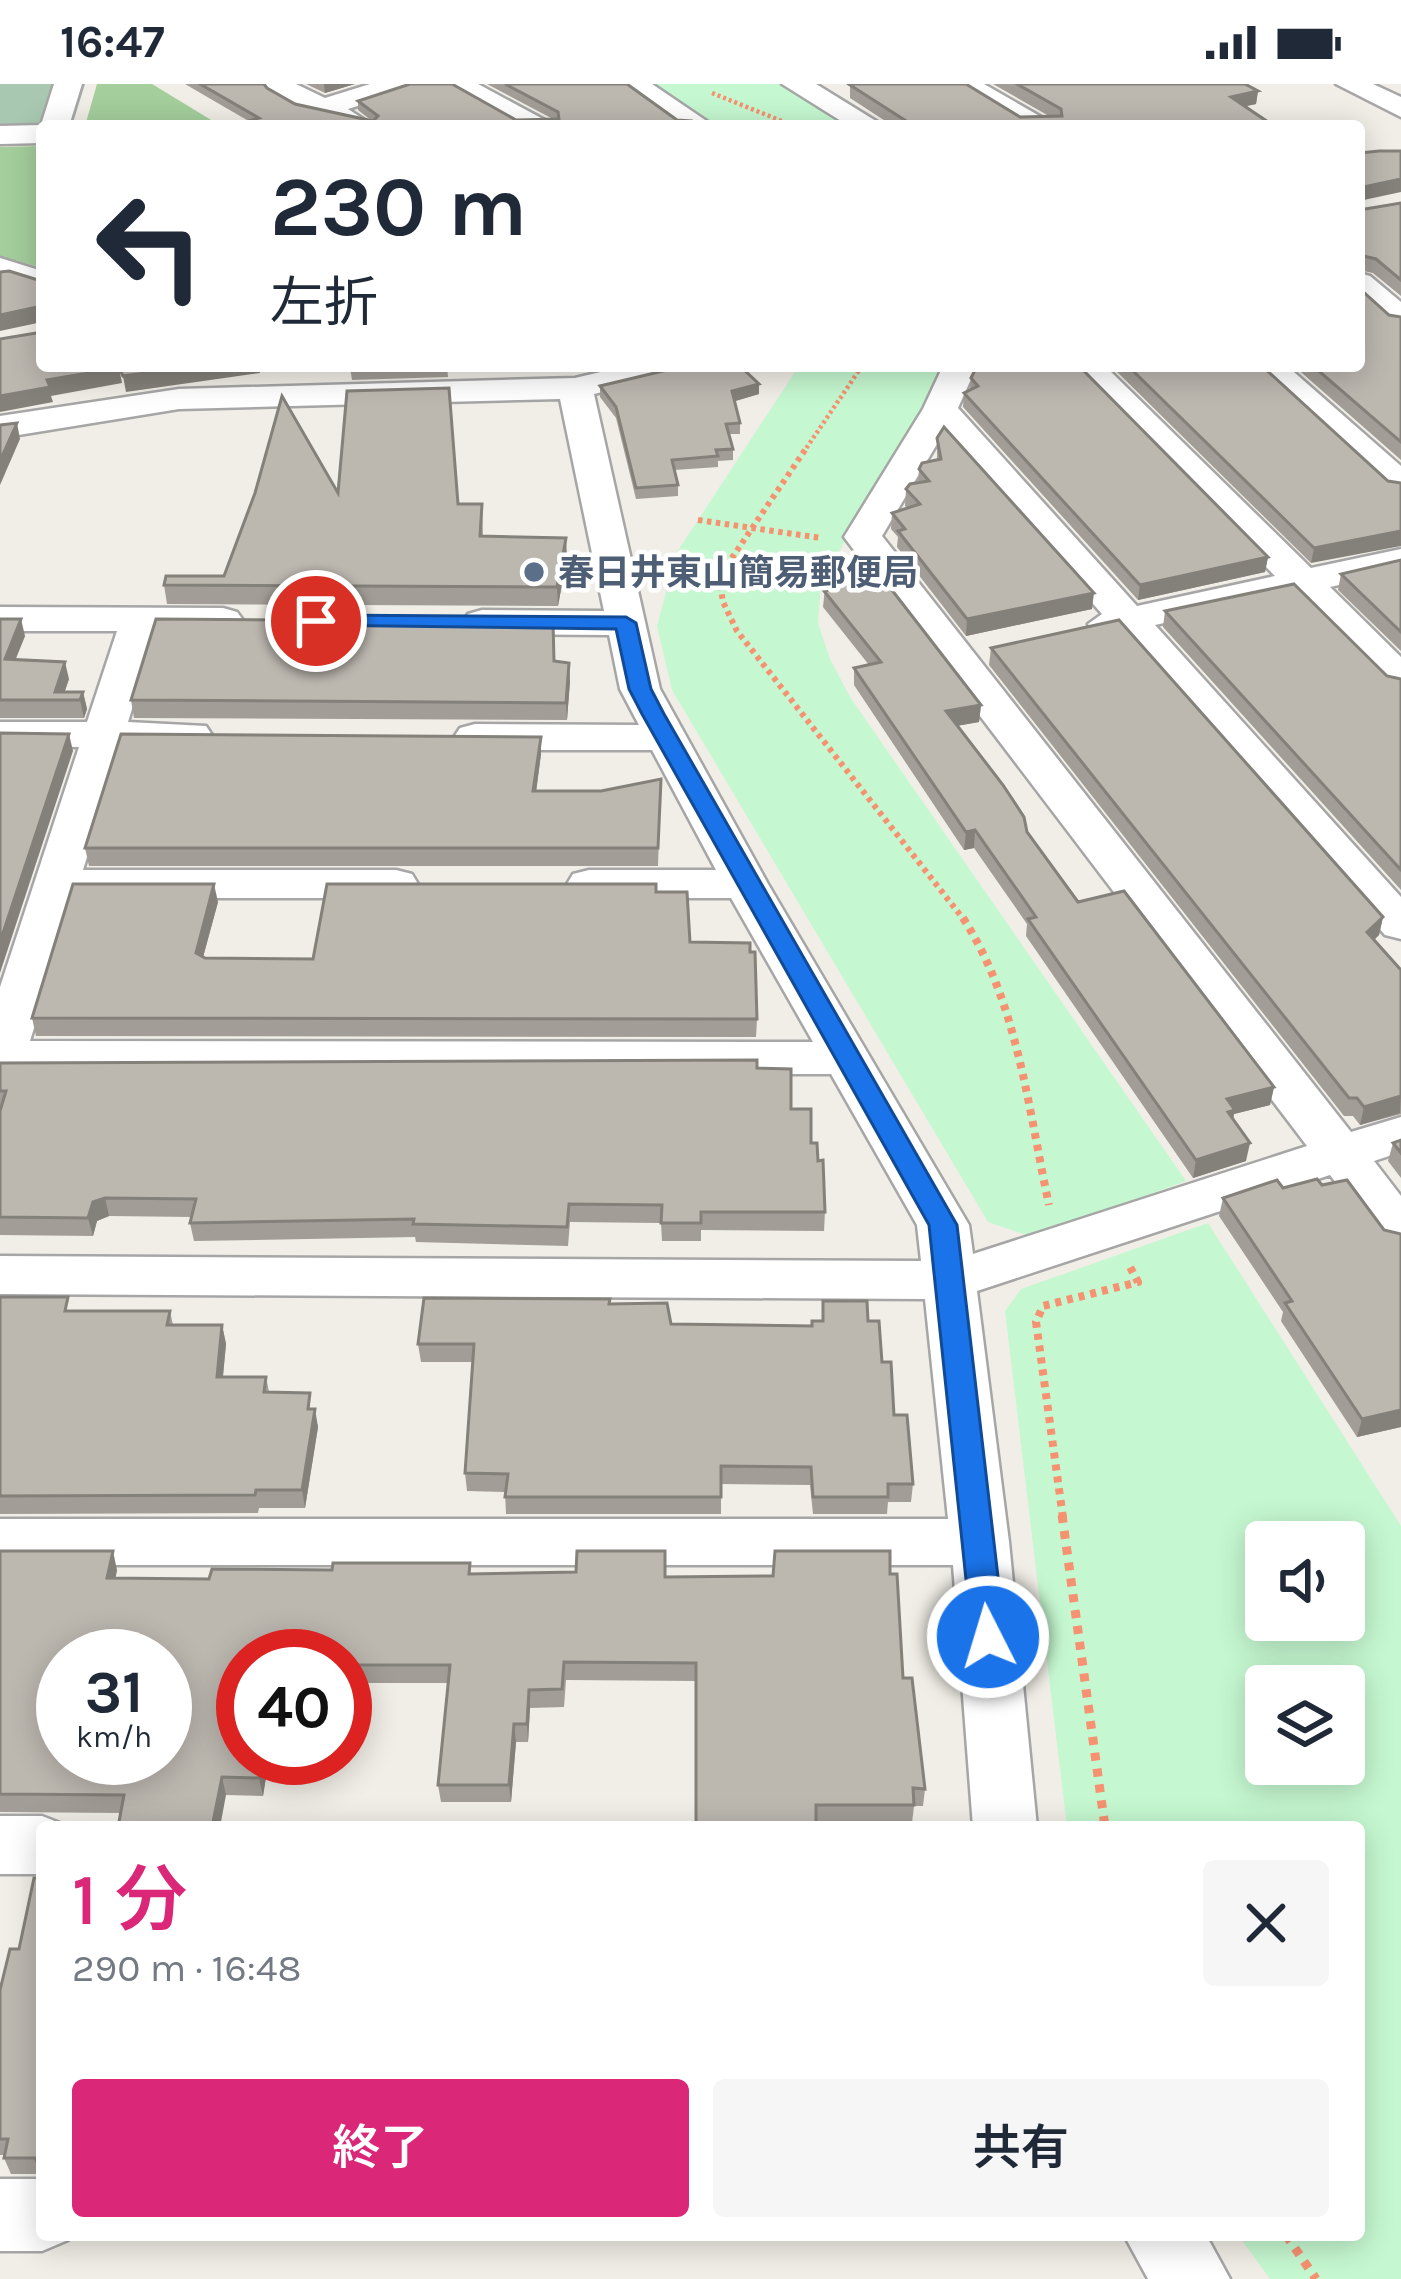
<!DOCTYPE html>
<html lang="ja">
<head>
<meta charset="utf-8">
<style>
	:root { --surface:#fff; --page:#f6f6f7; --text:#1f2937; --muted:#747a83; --accent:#db2777 }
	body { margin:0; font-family:Karla,"Noto Sans JP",sans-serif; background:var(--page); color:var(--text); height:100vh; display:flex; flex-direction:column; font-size:45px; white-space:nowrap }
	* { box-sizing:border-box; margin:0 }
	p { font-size:39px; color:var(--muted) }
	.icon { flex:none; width:66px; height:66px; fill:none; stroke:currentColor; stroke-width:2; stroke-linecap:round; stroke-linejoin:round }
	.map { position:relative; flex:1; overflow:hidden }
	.details { position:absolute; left:36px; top:1737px; width:1329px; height:420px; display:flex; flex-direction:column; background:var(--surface); border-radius:12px; box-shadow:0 6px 30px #0003 }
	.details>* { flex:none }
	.top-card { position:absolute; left:36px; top:36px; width:1329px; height:252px; border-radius:12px; box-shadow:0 6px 30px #0003; background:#fff; color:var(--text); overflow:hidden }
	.buttons { position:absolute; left:1245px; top:1437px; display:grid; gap:24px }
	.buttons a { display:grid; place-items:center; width:120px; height:120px; border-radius:12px; background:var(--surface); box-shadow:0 6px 30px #0003; font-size:60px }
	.speed { position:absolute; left:36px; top:1545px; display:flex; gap:24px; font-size:60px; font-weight:700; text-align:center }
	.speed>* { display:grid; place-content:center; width:156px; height:156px; border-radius:50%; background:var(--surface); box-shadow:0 6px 30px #0003; line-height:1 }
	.speed small { font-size:30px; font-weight:400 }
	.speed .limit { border:18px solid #d22; background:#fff; color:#111 }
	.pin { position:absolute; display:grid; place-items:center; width:102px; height:102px; color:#fff; margin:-51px; border:6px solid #fff; border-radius:50%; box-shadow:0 3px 12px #0007 }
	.me { position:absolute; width:132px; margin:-66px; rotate:355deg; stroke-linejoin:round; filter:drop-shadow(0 0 9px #0008) }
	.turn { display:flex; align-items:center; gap:42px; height:252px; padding:0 36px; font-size:54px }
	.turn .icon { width:156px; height:156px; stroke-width:2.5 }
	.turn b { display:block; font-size:84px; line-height:102px }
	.round { display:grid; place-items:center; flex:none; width:126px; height:126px; border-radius:12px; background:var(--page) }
	.summary { display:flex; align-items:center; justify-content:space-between; height:204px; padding:0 36px }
	h1 { font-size:72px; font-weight:600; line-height:90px; color:var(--accent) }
	.primary-button { display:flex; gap:24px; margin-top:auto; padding:24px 36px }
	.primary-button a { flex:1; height:138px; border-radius:12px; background:var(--accent); color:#fff; font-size:48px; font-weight:600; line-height:138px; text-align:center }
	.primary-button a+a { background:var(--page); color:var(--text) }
	.status { display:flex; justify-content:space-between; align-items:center; height:84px; padding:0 60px; background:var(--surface); direction:ltr }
	.status svg { height:33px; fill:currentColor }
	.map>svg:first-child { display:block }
	.forest { fill:#a4ce9c }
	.cemetery { fill:#a8c8b1 }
	.park { fill:#c5f8d0; fill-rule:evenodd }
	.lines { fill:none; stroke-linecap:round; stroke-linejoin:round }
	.minor-casing { stroke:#a6a6a6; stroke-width:5 }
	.path-far3 { stroke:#f69171; stroke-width:4.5; stroke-dasharray:3 3; stroke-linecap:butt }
	.path-far2 { stroke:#f69171; stroke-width:6; stroke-dasharray:4.5 4.5; stroke-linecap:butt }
	.path-far1 { stroke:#f69171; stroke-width:8; stroke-dasharray:6 6; stroke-linecap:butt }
	.path { stroke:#f69171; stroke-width:9; stroke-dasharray:8 8; stroke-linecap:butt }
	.minor { fill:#fff; fill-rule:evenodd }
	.wall { fill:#a29d96 }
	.shaded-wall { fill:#84807a }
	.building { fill:#bcb7af; stroke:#84807a; stroke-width:3; fill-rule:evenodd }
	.route { fill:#1a73e8; stroke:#114b97; stroke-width:3 }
	.service-dot { fill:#5c6f8a; stroke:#fff; stroke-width:4.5 }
	.labels { text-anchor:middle; stroke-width:9; stroke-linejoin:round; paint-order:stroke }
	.far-service-label { font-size:36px; font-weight:bold; fill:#4e5e75; stroke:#fff; text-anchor:start }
</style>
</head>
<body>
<div class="status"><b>16:47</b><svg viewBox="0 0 49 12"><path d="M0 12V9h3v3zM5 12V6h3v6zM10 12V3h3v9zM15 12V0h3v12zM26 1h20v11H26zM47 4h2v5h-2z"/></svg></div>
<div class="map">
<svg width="1401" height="2195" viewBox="0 0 1401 2195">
	<rect width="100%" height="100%" fill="#f0eee6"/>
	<g class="forest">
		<polygon points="97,0 152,0 221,42 85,42"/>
		<polygon points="42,62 42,184 0,172 0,63"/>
	</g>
	<polygon class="cemetery" points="0,0 85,0 72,42 42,42 0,58"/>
	<g class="park">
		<polygon points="647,0 783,0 856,42 715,42"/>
		<polygon points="799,282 945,282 821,499 818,539 830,575 850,613 1186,1097 1032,1153 988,1138 672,606 657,542 677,468"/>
		<path d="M1208,1139L1401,1442V2195H1270L1238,2151H1359V1743H1067L1005,1227L1021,1205ZM1266,1458H1344V1536H1266ZM1266,1602H1344V1680H1266Z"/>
	</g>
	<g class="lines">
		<defs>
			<g id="minor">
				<polygon points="54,0 82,0 69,42 42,42 42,59 0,60 0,42 41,41"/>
				<path d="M260,0H296L325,14L370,0H413L409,6L348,25L374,42C337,42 286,29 260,0Z"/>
				<polygon points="442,0 478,0 556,42 519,42"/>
				<polygon points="619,0 652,0 714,42 680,42"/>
				<polygon points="782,0 816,0 884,42 849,42"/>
				<polygon points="949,0 984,0 1057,42 1021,42"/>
				<polygon points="1336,0 1373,0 1401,13 1401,33"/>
				<polygon points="0,174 42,187 42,207 0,194"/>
				<polygon points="1359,189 1370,192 1401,218 1401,245 1389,242 1359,216"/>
				<polygon points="626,282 688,282 683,289 594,310 660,605 768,800 969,1141 973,1170 1307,1062 844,453 923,325 943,282 977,282 958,324 1137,522 1275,492 1069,282 1105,282 1311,484 1401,465 1401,487 1330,503 1401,573 1401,608 1387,605 1294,511 1155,541 1401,813 1401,855 1385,851 1119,549 1094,548 1088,540 1102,530 943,350 882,452 1351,1048 1401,1033 1401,1068 1374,1077 1401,1112 1401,1166 1383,1161 1330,1091 977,1207 1009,1458 1037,1743 973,1743 953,1481 0,1481 0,1435 948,1435 925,1215 0,1210 0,1172 921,1177 917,1141 831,990 15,989 0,993 0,903 79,663 0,662 0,638 87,638 117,547 0,547 0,523 223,524 237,528 243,536 237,544 156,547 128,638 206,642 212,651 206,660 121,663 83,786 396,786 412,790 418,800 412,810 396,814 74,814 30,957 813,958 731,814 589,814 573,810 567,800 573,790 589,786 716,786 652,666 475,666 460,662 454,653 460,644 475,640 639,641 620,605 609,551 482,550 468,546 462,538 468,530 482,526 604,527 560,315 179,325 0,354 0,332 179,305 575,294"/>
				<polygon points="1250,282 1287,282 1401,382 1401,412 1388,409"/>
				<polygon points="0,1732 42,1732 65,1741 42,1743 42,1790 0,1790"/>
				<polygon points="0,2095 42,2095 42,2151 70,2151 68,2156 42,2167 0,2167"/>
				<polygon points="1124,2151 1206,2151 1230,2195 1148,2195"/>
			</g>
		</defs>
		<use href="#minor" class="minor-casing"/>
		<g class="path-far3">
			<polyline points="712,9 794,42"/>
			<polyline points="803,369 862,282"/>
		</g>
		<g class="path-far2">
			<polyline points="805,366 719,493 723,518 737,547 965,837"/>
			<polyline points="698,436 821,454"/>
		</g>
		<g class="path-far1">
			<path d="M963,834C1018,919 1028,1024 1049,1121"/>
			<polyline points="1063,1434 1036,1238 1043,1222 1138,1198 1130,1183"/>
		</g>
		<g class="path">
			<polyline points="1062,1431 1105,1743"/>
			<polyline points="1286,2151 1316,2195"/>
		</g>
		<use href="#minor" class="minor"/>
	</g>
	<g class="wall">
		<polygon points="185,0 264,0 267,4 295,20 372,37 358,26 358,17 516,36 553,35 487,0 627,0 677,36 701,42 252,42 252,39"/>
		<polygon points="306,0 355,0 325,9"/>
		<polygon points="993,0 1245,0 1258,7 1256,20 1245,22 1274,42 893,42 850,14 850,1 1020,33 1049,32"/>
		<polygon points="1401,119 1401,212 1373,189 1359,186 1359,126"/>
		<polygon points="1389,231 1401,233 1401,376 1294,282 1359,282"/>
		<polygon points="447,282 448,293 352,296 350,283"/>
		<polygon points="1111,282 1262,282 1388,397 1311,479"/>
		<polygon points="971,294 1268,473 1265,488 1138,516 963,323 964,309 970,306"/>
		<polygon points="600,302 759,310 735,317 740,339 740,350 729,350 733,365 733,376 718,377 718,383 674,386 678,401 678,412 636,415 616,334 600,313"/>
		<polygon points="937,354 1092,525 966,552 897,463 898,453 891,445 892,429 908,424 905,422 906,405 918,399 919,385 937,376"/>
		<polygon points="338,409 458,420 482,420 483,452 567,473 558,522 167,520 164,501 224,492"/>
		<polygon points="1401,476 1401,567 1338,506 1341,490"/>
		<polygon points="826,494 981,621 979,638 957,642 1027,748 1078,818 1274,1003 1270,1021 1234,1030 1233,1036 1246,1077 1193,1094 1026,852 1027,840 974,764 964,766 854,601 854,584 869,581 823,523"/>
		<polygon points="1165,527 1387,592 1401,595 1401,806 1163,543"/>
		<polygon points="0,535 25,552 15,575 69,595 64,608 83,608 87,625 84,634 0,634"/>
		<polygon points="991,564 1383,833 1379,851 1374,856 1401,886 1401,1030 1360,1041 1353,1032 1344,1032 989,581"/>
		<polygon points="554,577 570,597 567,636 134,634 131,616"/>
		<polygon points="541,653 541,670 536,707 601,707 661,695 658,782 89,782 85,764"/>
		<polygon points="656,808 690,858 757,935 756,953 36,952 32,934 218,818 203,873 313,875"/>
		<polygon points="0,979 757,984 791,1025 811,1059 818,1077 825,1128 824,1147 701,1146 701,1157 662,1157 661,1139 570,1138 568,1162 416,1158 415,1153 194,1157 190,1139 192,1133 109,1132 97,1137 93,1152 0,1151"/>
		<polygon points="1401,1056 1401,1094 1388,1077 1393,1059"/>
		<polygon points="1322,1101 1384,1146 1401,1343 1357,1353 1281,1237 1283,1228 1219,1132 1223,1114 1283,1104"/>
		<polygon points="0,1213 71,1227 170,1227 173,1241 222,1241 226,1260 223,1293 266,1293 269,1308 313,1325 318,1343 305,1424 259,1424 258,1429 0,1430"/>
		<polygon points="823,1217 868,1237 882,1278 913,1400 911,1418 888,1418 887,1430 813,1430 810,1401 721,1400 721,1430 506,1430 505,1408 467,1407 465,1389 473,1278 421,1278 418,1260 609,1220 671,1240 812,1242 822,1237"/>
		<polygon points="0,1467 117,1486 115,1494 209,1495 471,1490 666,1493 890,1490 903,1594 925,1705 923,1722 914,1722 912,1739 816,1739 696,1597 566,1596 564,1623 530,1624 528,1658 516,1658 511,1718 441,1718 438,1701 448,1599 345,1599 345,1572 243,1572 243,1674 269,1674 263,1712 226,1711 121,1729 0,1728"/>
		<polygon points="42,1794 42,2090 11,2090 4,2074 5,2071 0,2071 0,1906 19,1865"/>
	</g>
	<g class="shaded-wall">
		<polygon points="324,0 355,0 325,9"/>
		<polygon points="1258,7 1256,20 1229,26 1231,13"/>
		<polygon points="1401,95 1401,108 1359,117 1359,104"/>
		<polygon points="42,222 42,238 0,247 0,231"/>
		<polygon points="196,282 259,282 260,289 126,308 123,292"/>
		<polygon points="581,282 607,282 581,288"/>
		<polygon points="119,284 122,299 51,312 53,318 0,328 0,312 47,296"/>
		<polygon points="759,300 759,310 732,318 732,307"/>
		<polygon points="17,339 20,355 0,401 0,377"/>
		<polygon points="1401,447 1401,462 1311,479 1314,464"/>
		<polygon points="566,454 567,473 558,522 557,503"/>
		<polygon points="1268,473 1265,488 1138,516 1140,501"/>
		<polygon points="1094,509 1092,525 966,552 967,535"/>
		<polygon points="21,535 25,552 9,592 5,575"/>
		<polygon points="65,578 69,595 62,616 55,608"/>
		<polygon points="569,579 570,597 567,636 566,619"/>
		<polygon points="83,608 87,625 84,634 80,616"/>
		<polygon points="981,621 979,638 944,644 946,627"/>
		<polygon points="69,650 73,667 0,889 0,858"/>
		<polygon points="541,653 541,670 534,724 533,707"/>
		<polygon points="975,746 974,764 964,766 966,748"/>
		<polygon points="214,800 218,818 199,888 196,869"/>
		<polygon points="1383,833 1379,851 1363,866 1367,848"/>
		<polygon points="1274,1003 1270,1021 1234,1030 1231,1044 1227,1015"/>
		<polygon points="1401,1012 1400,1029 1360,1041 1364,1023"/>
		<polygon points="1250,1059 1246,1077 1193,1094 1196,1076"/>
		<polygon points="105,1114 109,1132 97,1137 93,1152 88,1134 93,1118"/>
		<polygon points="222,1241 226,1260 221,1311 217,1293"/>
		<polygon points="315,1325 318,1343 305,1424 302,1406"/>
		<polygon points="1401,1326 1401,1343 1357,1353 1362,1335"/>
		<polygon points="113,1467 117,1486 112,1513 107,1494"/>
		<polygon points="529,1606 530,1624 528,1658 527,1640"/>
		<polygon points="514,1640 516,1658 511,1718 509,1701"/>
		<polygon points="263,1674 269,1674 263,1712 259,1694"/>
		<polygon points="222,1693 226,1711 220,1743 212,1743"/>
	</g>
	<g class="building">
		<polygon points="200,0 264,0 267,4 295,20 373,37 378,32 358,17 410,0 452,0 516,36 559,35 558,28 505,0 627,0 677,36 692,37 701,42 265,42 252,36 259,34"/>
		<polygon points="855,0 966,0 1020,33 1062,32 1061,25 1017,0 1245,0 1258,7 1231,13 1274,42 914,42 850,1"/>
		<polygon points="1379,67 1401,67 1401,95 1359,104 1359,69"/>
		<polygon points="1401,119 1401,196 1376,175 1359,171 1359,126"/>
		<polygon points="9,187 38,196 42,193 42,222 0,231 0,188"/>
		<polygon points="1359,204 1389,231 1401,233 1401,358 1313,282 1359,282"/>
		<polygon points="42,248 42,282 196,282 123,292 119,284 47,296 50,303 0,312 0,255"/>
		<polygon points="740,282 759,300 732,307 740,339 726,340 733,365 716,366 718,372 672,376 678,401 636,404 616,323 600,302 684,282"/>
		<polygon points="977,282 1079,282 1268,473 1140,501 964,309 978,302 971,294"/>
		<polygon points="1128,282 1262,282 1388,397 1401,399 1401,447 1314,464"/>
		<polygon points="449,304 458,420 482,420 480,452 566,454 557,503 164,501 166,492 224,492 255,409 282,312 338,409 347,307"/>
		<polygon points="17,339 0,377 0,341"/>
		<polygon points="944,343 1094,509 967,535 898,447 905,445 892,429 920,420 906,405 910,400 929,397 919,385 922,379 941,375 937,354"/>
		<polygon points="1401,476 1401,548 1341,490"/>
		<polygon points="871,479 981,621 946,627 1003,701 1024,733 1027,748 1078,818 1124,807 1274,1003 1227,1015 1235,1026 1228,1028 1250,1059 1196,1076 1028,835 1036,833 975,746 966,748 854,584 881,578 824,507 834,505 826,494"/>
		<polygon points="1294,500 1387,592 1401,595 1401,786 1165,527"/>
		<polygon points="0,535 21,535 5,575 65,578 55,608 83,608 80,616 0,616"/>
		<polygon points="156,535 553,538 554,577 569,579 566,619 131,616"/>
		<polygon points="1119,536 1383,833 1367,848 1401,886 1401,1012 1364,1023 1357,1014 1349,1014 991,564"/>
		<polygon points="0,649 69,650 0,858"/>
		<polygon points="121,650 541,653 533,707 601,707 661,695 658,764 85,764"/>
		<polygon points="73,800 214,800 196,869 205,874 313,875 327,800 656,800 656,808 687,808 690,858 750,859 750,868 755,868 757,935 32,934"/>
		<polygon points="757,976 757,984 791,985 791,1025 811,1025 811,1059 817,1059 818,1077 823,1076 825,1128 701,1128 701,1139 661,1139 662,1121 569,1120 567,1143 413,1140 414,1135 190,1139 196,1115 105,1114 93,1118 88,1134 0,1133 0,1027 6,1007 0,1007 0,979"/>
		<polygon points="1401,1056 1401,1069 1393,1059"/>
		<polygon points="1317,1095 1322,1101 1347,1096 1384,1146 1401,1150 1401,1326 1362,1335 1285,1219 1292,1217 1223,1114 1277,1096 1283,1104"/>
		<polygon points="0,1213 68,1213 65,1227 170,1227 167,1241 222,1241 217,1293 266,1293 264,1308 310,1309 308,1325 315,1325 302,1406 256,1406 255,1411 0,1412"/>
		<polygon points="424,1214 610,1215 609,1220 667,1219 671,1240 812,1242 812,1237 823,1237 823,1217 867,1217 868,1237 879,1237 882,1278 891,1278 894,1331 907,1331 913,1400 888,1400 888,1413 813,1413 811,1383 721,1382 721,1413 505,1413 508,1390 465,1389 474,1260 418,1260"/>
		<path d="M0,1467H113L107,1494L209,1495L212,1485L332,1486L333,1479H470L469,1490L576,1488L577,1467H665V1493L773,1492L775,1467H890V1490H897L903,1594H912L925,1705L913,1704L914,1721H816V1743H696V1579L564,1578L562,1605L529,1606L527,1640H514L509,1701H438L450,1581H345V1572H243V1674H263L259,1694L222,1693L212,1743H118L124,1711L0,1710ZM63,1572H165V1674H63Z"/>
		<polygon points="34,1794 42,1794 42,2082 40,2082 35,2074 4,2074 8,2055 0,2055 0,1906 10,1865 19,1865"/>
	</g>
	<polygon class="route" points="316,531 626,533 636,539 651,605 664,630 957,1141 1005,1553 1000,1563 988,1566 977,1563 972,1553 929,1141 642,630 629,605 616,545 309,541 309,533"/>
	<circle class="service-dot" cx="534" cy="488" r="12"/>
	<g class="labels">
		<g class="far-service-label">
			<text x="558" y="501">春日井東山簡易郵便局</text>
		</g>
	</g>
</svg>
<div class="buttons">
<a><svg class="icon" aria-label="sound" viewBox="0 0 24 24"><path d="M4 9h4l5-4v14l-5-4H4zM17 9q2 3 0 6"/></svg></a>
<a><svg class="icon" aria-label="layers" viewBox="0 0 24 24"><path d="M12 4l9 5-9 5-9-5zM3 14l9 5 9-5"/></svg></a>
</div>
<div class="speed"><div>31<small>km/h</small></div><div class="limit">40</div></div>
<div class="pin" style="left:316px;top:537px;background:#d93025"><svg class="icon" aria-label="arrive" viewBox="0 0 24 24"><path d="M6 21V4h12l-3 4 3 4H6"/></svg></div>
<svg class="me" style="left:988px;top:1553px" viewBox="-20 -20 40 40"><circle r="17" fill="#1a73e8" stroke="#fff" stroke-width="3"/><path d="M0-11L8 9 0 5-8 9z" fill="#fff"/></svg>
<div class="top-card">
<div class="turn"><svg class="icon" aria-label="left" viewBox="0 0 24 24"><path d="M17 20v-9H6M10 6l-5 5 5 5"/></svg><div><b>230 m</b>左折</div></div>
</div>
<section class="details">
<div class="summary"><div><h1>1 分</h1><p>290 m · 16:48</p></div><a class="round"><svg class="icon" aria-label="close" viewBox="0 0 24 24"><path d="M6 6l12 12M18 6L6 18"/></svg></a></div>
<div class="primary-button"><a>終了</a><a>共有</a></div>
</section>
</div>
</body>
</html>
